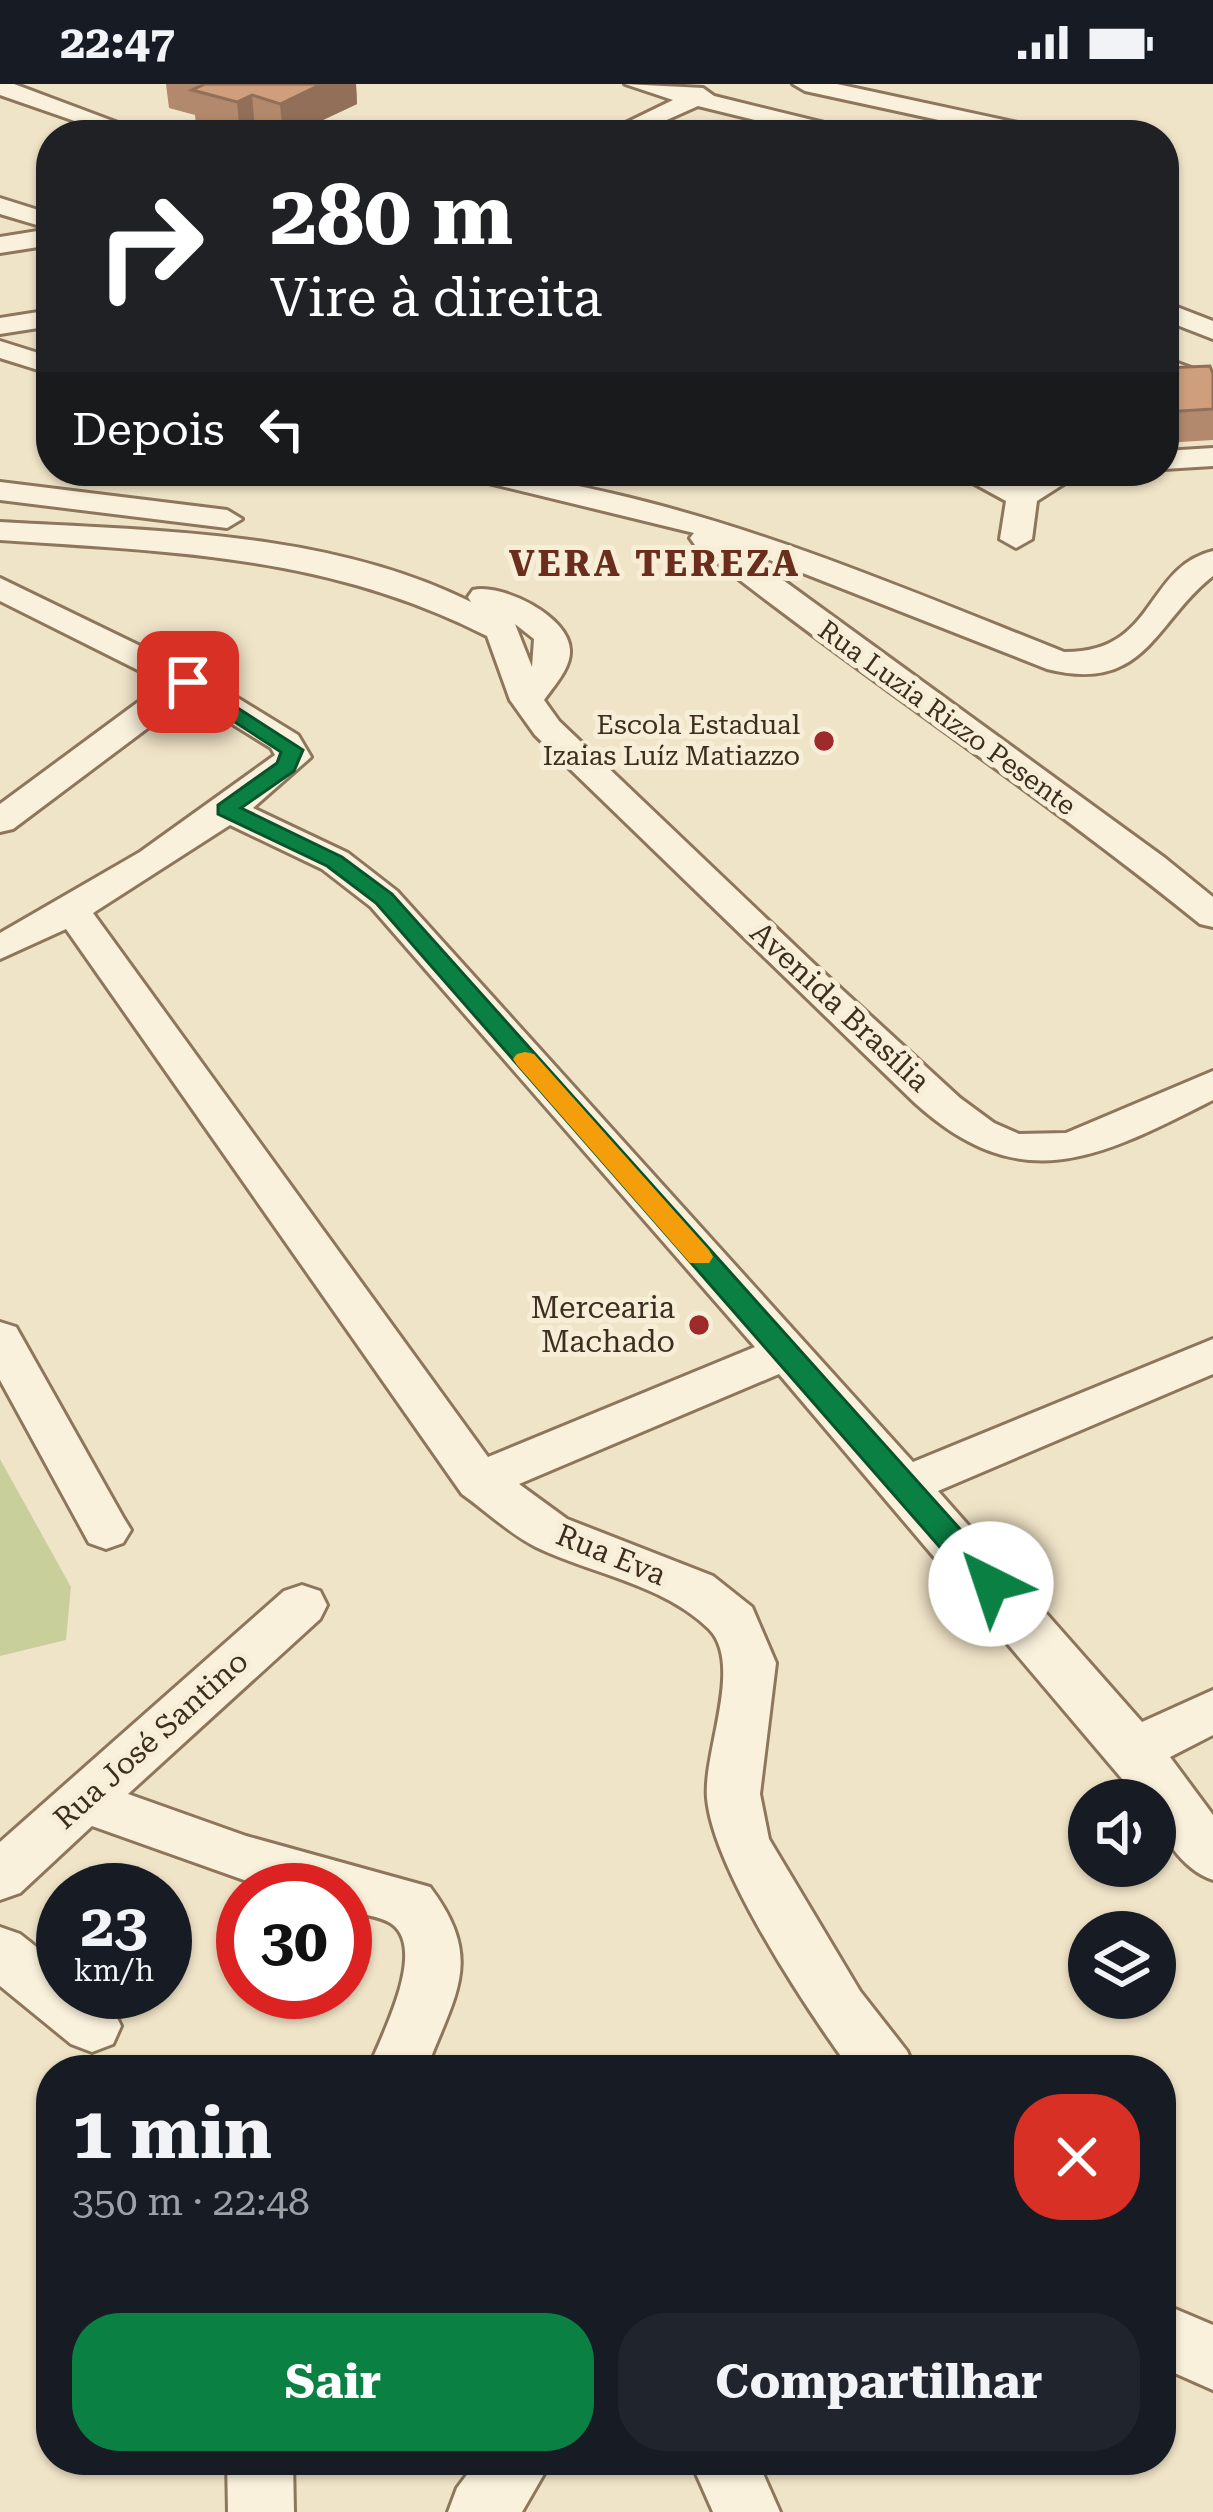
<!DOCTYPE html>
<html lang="pt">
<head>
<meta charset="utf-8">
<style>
	:root { --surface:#171b24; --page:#20242c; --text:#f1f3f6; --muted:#9ea1a6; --accent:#0b8043 }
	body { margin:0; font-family:"Roboto Serif",serif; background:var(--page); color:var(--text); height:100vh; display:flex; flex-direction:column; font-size:45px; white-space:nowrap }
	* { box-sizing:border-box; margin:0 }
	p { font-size:39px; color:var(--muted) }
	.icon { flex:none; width:66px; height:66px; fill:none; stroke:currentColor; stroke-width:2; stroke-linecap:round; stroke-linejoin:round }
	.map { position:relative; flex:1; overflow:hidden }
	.sheet { position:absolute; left:36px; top:1971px; width:1140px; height:420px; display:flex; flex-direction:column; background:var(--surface); border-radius:48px; box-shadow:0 3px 9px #0004 }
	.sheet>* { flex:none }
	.guide { position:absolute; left:36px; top:36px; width:1143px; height:366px; border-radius:48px; box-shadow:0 3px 9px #0004; background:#202124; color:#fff; overflow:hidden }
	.buttons { position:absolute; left:1068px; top:1695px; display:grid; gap:24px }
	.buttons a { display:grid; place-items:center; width:108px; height:108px; border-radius:50%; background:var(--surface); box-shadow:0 3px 9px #0004; font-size:60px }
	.speed { position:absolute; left:36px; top:1779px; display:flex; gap:24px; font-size:60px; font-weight:700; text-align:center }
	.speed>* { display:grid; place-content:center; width:156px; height:156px; border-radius:50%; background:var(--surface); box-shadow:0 3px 9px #0004; line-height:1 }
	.speed small { font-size:30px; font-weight:400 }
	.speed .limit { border:18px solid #d22; background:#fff; color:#111 }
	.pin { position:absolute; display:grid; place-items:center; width:102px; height:102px; color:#fff; margin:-51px; border-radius:24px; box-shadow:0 6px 18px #0006 }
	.me { position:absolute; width:132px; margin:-66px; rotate:319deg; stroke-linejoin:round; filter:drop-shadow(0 0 9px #0008) }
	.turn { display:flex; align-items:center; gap:42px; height:252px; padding:0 36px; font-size:54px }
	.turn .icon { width:156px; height:156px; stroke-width:2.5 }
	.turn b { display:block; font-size:84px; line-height:102px }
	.then { display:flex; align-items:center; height:114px; padding:0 36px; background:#0003; gap:24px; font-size:45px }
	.round { display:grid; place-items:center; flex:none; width:126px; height:126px; border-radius:48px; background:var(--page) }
	.head { display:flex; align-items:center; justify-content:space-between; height:204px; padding:0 36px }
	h1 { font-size:72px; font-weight:700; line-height:90px }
	.cta { display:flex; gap:24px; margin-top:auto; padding:24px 36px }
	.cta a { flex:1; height:138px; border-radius:48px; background:var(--accent); color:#fff; font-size:48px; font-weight:700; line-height:138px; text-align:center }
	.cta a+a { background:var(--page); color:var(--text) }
	.status { display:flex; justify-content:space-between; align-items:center; height:84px; padding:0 60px; background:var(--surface); direction:ltr }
	.status svg { height:33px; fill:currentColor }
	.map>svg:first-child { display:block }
	.green { fill:#c9cf9b }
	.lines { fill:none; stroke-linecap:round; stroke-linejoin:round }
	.minor-casing { stroke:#8d765c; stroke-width:6 }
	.minor { fill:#faf1dc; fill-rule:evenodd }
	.wall { fill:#b2896c }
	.shaded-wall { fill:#916f58 }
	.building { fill:#cf9f7d; stroke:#916f58; stroke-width:3 }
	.route { fill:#0b8043; stroke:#07532c; stroke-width:3 }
	.slow { fill:#f59e0b }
	.poi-dot { fill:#9e2a2b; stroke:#f7eed8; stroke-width:4.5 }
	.labels { text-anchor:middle; stroke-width:10; stroke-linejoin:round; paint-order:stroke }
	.far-street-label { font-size:27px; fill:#3d2e20; stroke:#f7eed8 }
	.far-poi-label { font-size:27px; fill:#3d2e20; stroke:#f7eed8; text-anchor:end }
	.street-label { font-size:30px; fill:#3d2e20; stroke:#f7eed8 }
	.poi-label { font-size:30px; fill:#3d2e20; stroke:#f7eed8; text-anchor:end }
	.far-district-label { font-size:36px; font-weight:bold; letter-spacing:3px; fill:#6b2e1e; stroke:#f7eed8 }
</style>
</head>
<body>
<div class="status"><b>22:47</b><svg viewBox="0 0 49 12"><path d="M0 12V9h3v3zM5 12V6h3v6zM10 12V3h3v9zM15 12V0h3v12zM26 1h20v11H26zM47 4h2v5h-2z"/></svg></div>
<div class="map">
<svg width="1213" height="2428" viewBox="0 0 1213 2428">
	<rect width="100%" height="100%" fill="#f0e4c8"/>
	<polygon class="green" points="0,1375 71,1503 66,1556 0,1572"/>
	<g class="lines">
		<defs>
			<g id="minor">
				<polygon points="0,0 14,0 150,51 115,51 0,11"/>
				<polygon points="625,0 703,4 714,12 853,46 857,51 816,51 698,22 633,51 601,51 673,16"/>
				<polygon points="793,0 837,0 1041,44 1053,51 1008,51 805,7"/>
				<polygon points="0,114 51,130 51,161 0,169 0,153 50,145 0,130"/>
				<polygon points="1164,218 1213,237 1213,255 1164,236"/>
				<polygon points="51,226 51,242 0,250 0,234"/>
				<polygon points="0,257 51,273 51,290 0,274"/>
				<polygon points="1164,274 1213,292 1213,311 1164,292"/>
				<polygon points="1213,364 1213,382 1164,385 1164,367"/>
				<path d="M460,387C514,387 561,398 614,410C769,446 915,509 1064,568C1157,569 1144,484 1213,467V492C1154,538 1146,610 1047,585L739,464L1165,774L1213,813V843L1200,840C1036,707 860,592 695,461L690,454L694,449L464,393Z"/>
				<polygon points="951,387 990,387 1021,401 1047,387 1084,387 1037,417 1032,455 1016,464 1000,455 1006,417"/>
				<polygon points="0,398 227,426 242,435 227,444 0,416"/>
				<path d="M0,438C156,447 328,447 471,518L468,513L473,506C501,499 569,532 570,566C571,584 554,602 544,616L559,637L813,879L960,1014L994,1039L1019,1050L1066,1049L1213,987V1016C1100,1073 1022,1116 915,1019L535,651L510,616L487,552C327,471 175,468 0,456ZM515,540L534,555L532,583Z"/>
				<path d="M0,494L200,591L298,651L311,673L253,724L348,769L397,807L913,1378L1213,1255V1290L938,1407L1142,1638L1213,1606V1651L1170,1673L1213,1731V1796C1183,1786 1155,1748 1155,1716H1140L779,1290L519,1400L567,1435L713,1492L752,1523L776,1579L760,1710L769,1755L860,1907L907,1967L915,1986H851C807,1926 713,1785 707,1714C703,1668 744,1580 709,1545C663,1500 592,1490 536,1463C510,1450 486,1427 462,1410L66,845L0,875V849L140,768L275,671L271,664L189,613L13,745L0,748V720L164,599L0,517ZM230,741L322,785L371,823L755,1263L488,1373L93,829Z"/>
				<polygon points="0,1238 16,1243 123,1433 131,1446 123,1459 106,1465 89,1459 0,1296"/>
				<path d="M302,1501L320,1507L327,1521L320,1535L128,1710L246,1752L430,1803C485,1876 455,1909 426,1986H368C380,1954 428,1866 392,1840C381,1832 358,1830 345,1826V1806H272L92,1742L20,1809L0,1816V1758L284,1507Z"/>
				<path d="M0,1843L20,1850L63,1884V1908C94,1908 108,1913 121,1942L113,1960L92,1968L71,1960L0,1902Z"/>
				<polygon points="1161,2219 1213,2241 1213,2306 1161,2283"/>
				<polygon points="227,2376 293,2376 294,2428 228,2428"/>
				<polygon points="478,2376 552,2376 522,2428 448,2428 457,2404"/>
				<polygon points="690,2376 757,2376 780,2428 713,2428"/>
			</g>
		</defs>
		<use href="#minor" class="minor-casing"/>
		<use href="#minor" class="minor"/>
	</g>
	<g class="wall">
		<polygon points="166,0 356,0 357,20 291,51 270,51 255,47 246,51 231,51 196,41 195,31 169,24"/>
		<polygon points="1164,284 1213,290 1213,356 1164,359"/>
	</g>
	<g class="shaded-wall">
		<polygon points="322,0 356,0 357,20 291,51 283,51 280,20"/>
		<polygon points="252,11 255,47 246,51 240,51 237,18"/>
	</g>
	<g class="building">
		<polygon points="205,0 322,0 280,20 252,11 237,18 192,6"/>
		<polygon points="1210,282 1213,290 1213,325 1164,328 1164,284"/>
	</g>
	<polygon class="route" points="188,592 303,666 294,687 241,724 342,773 392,810 1002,1492 1006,1500 1002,1509 980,1509 376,819 327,782 218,730 218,721 277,679 281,668 181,603 178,598"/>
	<polygon class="slow" points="525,968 534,970 709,1166 713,1173 709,1179 690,1179 517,981 513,975 517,970"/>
	<g class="poi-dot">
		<circle cx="824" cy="657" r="12"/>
		<circle cx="699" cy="1241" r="12"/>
	</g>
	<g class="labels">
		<g class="far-street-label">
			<text transform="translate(947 634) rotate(36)" y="9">Rua Luzia Rizzo Pesente</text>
		</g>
		<g class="far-poi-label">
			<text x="800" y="650">Escola Estadual<tspan x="800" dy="31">Izaias Luíz Matiazzo</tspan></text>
		</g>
		<g class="street-label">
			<text transform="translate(840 923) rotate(43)" y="10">Avenida Brasília</text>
			<text transform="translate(611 1471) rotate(22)" y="10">Rua Eva</text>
			<text transform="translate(151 1656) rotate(-42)" y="10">Rua José Santino</text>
		</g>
		<g class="poi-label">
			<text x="675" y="1234">Mercearia<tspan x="675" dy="34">Machado</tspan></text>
		</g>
		<g class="far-district-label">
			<text x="655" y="492">VERA TEREZA</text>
		</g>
	</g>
</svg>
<div class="buttons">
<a><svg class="icon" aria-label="sound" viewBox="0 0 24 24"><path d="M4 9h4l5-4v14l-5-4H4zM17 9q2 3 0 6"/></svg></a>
<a><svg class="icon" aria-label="layers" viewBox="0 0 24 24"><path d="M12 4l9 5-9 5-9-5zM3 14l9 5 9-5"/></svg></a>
</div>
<div class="speed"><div>23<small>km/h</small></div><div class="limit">30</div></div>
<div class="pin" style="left:188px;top:598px;background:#d93025"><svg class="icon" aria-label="arrive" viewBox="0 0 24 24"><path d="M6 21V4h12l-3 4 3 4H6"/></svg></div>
<svg class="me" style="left:991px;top:1500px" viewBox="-20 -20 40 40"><circle r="19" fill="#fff"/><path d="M0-13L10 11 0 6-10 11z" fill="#0b8043"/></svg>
<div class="guide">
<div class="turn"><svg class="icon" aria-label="right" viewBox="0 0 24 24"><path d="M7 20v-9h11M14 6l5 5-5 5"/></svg><div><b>280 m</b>Vire à direita</div></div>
<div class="then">Depois<svg class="icon" aria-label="left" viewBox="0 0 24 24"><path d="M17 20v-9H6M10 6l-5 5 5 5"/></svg></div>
</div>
<section class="sheet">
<div class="head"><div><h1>1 min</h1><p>350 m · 22:48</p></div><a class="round" style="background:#d93025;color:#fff"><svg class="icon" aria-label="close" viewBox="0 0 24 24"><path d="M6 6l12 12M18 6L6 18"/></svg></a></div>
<div class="cta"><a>Sair</a><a>Compartilhar</a></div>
</section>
</div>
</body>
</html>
